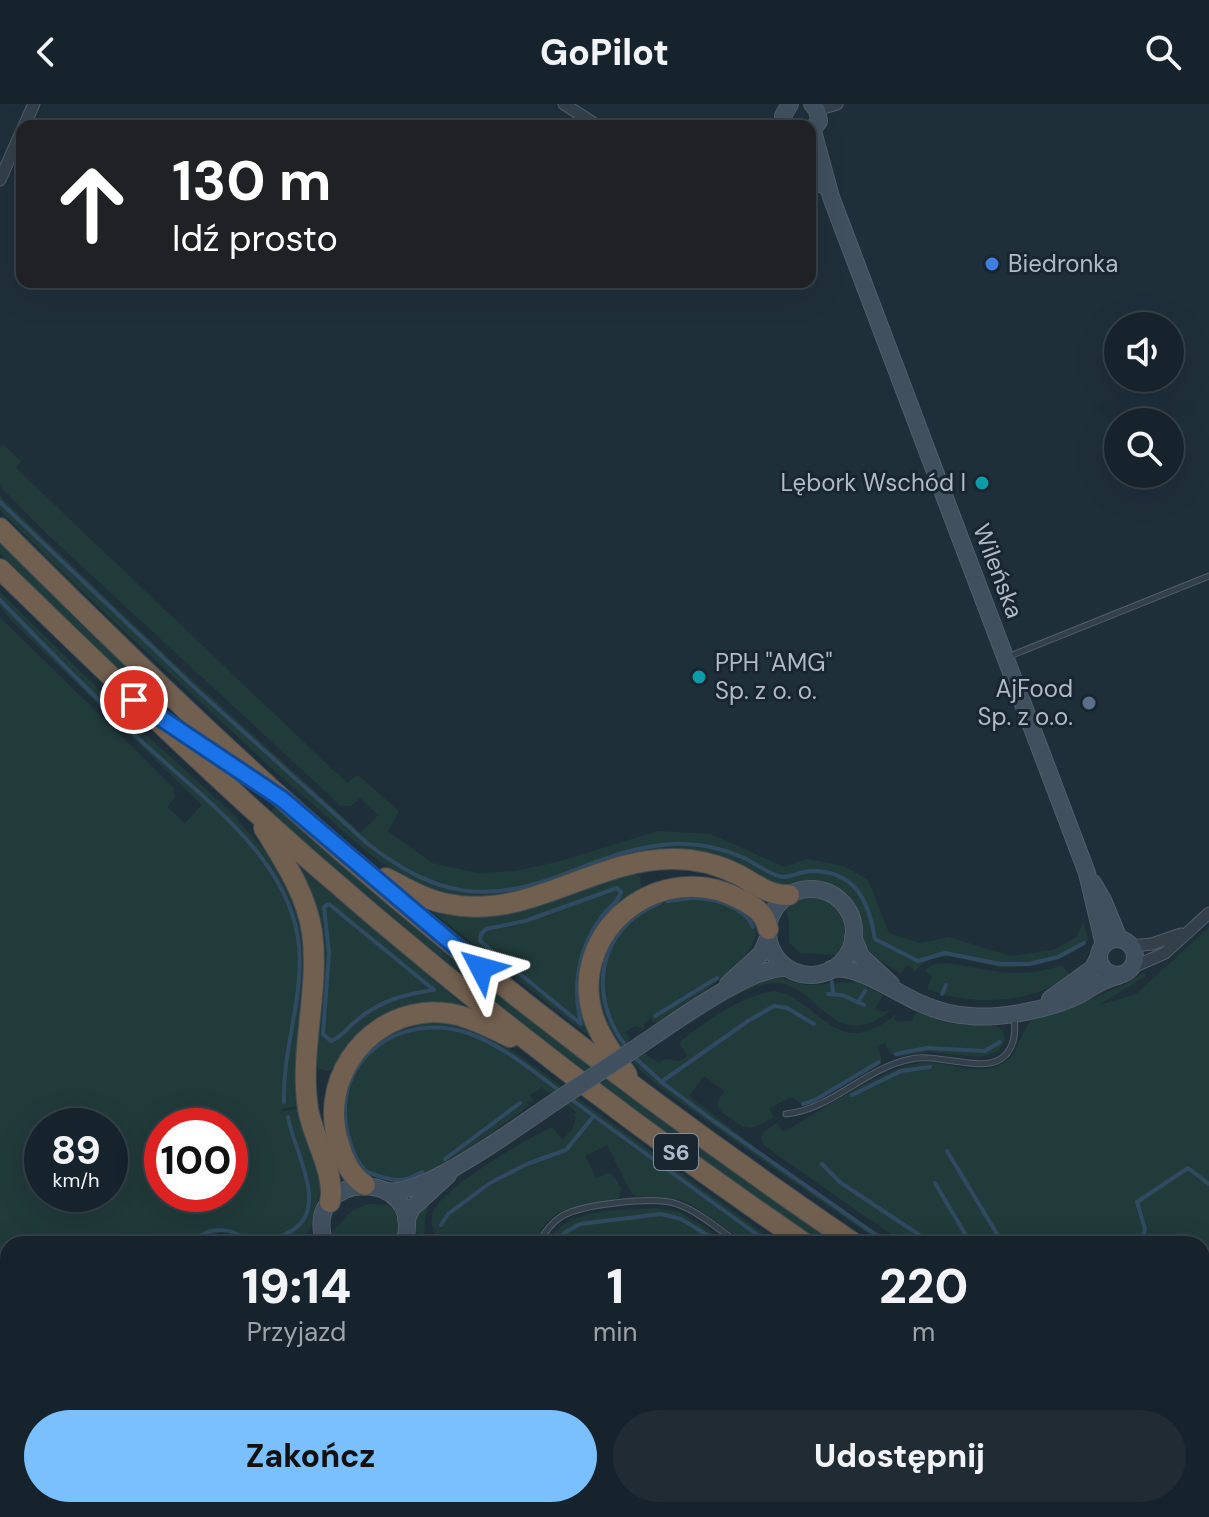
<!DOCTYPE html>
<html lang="pl">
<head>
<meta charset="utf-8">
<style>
	:root { --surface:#17232c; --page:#202b34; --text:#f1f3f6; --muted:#9ea4a9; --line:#364048; --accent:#7ac0ff }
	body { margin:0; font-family:"DM Sans",sans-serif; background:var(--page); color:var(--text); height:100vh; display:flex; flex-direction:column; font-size:30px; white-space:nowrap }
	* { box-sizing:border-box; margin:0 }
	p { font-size:26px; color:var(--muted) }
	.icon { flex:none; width:44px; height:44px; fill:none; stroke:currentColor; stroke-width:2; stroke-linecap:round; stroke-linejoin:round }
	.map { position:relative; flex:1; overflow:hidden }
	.drawer { position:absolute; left:0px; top:1132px; width:1210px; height:282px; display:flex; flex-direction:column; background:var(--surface); border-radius:24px 24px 0 0; box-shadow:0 8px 32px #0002,0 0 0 2px var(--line) }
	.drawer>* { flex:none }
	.hud { position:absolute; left:16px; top:16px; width:800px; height:168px; border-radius:16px; box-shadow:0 8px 32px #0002,0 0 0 2px var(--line); background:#202124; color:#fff; overflow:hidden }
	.fabs { position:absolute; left:1104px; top:208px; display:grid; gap:16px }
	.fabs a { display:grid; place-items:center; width:80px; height:80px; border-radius:50%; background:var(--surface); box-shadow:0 8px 32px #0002,0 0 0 2px var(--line); font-size:40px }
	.speed { position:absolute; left:24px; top:1004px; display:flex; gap:16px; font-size:40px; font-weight:700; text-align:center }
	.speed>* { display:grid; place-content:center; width:104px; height:104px; border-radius:50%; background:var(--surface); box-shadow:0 8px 32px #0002,0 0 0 2px var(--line); line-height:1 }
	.speed small { font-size:20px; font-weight:400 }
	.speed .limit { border:12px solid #d22; background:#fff; color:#111 }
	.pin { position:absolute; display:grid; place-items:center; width:68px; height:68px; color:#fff; margin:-34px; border:4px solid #fff; border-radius:50%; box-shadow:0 2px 8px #0007 }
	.me { position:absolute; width:88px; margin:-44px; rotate:309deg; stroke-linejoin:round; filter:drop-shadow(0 0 6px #0008) }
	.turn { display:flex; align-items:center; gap:28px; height:168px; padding:0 24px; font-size:36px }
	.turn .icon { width:104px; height:104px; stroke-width:2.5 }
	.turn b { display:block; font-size:56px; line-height:68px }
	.eta { display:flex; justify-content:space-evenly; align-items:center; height:136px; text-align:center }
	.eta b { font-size:48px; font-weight:800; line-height:56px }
	.cta { display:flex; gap:16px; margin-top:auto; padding:16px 24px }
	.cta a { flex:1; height:92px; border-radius:48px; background:var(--accent); color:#111; font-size:32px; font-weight:800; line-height:92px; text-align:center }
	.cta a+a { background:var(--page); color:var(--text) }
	header { display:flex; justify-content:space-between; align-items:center; height:104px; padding:0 24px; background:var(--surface); font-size:36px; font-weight:800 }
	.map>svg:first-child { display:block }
	.green { fill:#213b3a; fill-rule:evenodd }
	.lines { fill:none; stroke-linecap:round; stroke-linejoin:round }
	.stream { stroke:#304b61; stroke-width:4 }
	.lane-casing { stroke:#515e68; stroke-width:7 }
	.street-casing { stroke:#515e68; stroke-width:13 }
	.secondary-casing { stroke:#515e68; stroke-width:18 }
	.highway-casing { stroke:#3e4b55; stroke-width:22 }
	.lane { stroke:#33404a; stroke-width:5 }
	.street { stroke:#33404a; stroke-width:11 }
	.secondary { stroke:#41505e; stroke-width:16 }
	.highway { stroke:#715f4f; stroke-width:20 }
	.secondary-bridge-casing { stroke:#515e68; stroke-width:18; stroke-linecap:butt }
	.secondary-bridge { stroke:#41505e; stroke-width:16 }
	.route-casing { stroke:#114b97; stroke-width:20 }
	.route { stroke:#1a73e8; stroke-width:14 }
	.shop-dot { fill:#3f7fe0; stroke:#19252f; stroke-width:3 }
	.culture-dot { fill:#0f9aa8; stroke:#19252f; stroke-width:3 }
	.service-dot { fill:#5c6f8a; stroke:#19252f; stroke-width:3 }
	.labels { text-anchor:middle; stroke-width:6; stroke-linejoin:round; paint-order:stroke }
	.shield { fill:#19252f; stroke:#818e99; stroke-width:2 }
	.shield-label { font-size:22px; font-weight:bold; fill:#aebbc7 }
	.poi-label { font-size:24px; fill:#aebbc7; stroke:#19252f; text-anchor:start }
	.street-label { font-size:24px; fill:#aebbc7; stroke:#19252f }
</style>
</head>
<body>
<header><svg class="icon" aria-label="back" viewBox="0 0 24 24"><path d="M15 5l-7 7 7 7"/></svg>GoPilot<svg class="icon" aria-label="search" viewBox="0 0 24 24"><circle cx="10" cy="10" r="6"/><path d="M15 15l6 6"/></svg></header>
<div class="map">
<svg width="1209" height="1413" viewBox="0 0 1209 1413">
	<rect width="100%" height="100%" fill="#1f2f3a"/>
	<g class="green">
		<path d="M3,340L21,357L16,364L347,679L358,671L399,707L388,727L432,759L477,769L515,767L557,758L658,727L711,730L784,763L807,755L844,762L868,776L889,829L920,839L949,833L1011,852L1053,846L1077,833L1083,817L1088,835C1081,846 1069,851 1057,855C1039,862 1020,864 1001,863C970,860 938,839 914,868V865L907,861L901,870C890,862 870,852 864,839C861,833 863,827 862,821C860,805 850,791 836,783C811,769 797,785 777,780C740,772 707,746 669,746C593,745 529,805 452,791C399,782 356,738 317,704C277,670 239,634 200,598C133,535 64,472 0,406V392L173,558L361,729L378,711L360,694L351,702H341L46,429L0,382V343Z"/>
		<polygon points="0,438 147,583 141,589 0,450"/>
		<path d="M0,488L124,610L231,708L273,756L294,797L303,837L304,869L295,986L298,1002L281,1005V1007L299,1005L304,1029L322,1080L310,1126L295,1140H251L238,1131L223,1128L208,1132L197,1140H8V1237L0,1239V513L173,683L175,693L167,703L185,719L202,701L14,519L0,503ZM42,1022H110V1090H42ZM162,1022H230V1090H162Z"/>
		<path d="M276,702L598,968L837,1140H823C630,1007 446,863 271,708Z"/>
		<polygon points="298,762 467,904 373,918 354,935 332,965 327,967 319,965 314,956"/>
		<polygon points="633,768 640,773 641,783 618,800 603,817 595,937 428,804"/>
		<path d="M688,792C707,792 725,798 742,807C797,837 678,904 657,918L654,919L651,914L644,919V925L635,922L625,928L630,934L628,936L652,955L654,954L658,959L666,955L680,957L687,952L679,939C704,918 741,892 774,887C815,893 831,947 877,923C885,919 892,915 898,908L894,915L897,918L912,917L916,908L955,920L997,922L1003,927L1005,937L999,947L981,953L929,948L896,953L891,950L885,939L877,942L882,955L878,962L812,1000H802L790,993L769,1005L774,1013C753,1025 750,1029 730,1014C723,1009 719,1007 717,999L724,987L704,972L689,992L781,1063L892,1140H883C826,1101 769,1062 714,1022C678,996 638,972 614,934C599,909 595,880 605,852C612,833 628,812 647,803C660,797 675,796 688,792Z"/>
		<path d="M806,793C839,793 856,825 837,851L801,849L789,839V817L785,804L798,795Z"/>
		<path d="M1209,823V1323L1204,1321L1202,1323V1140H905L777,1051L763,1040L761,1034L763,1028L777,1019L783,1028C821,1007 879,965 920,959C946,956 975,973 1000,961C1020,951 1018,933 1030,917L1064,906L1085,895L1086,897L1128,879L1144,868L1146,872L1099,901L1136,890Z"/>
		<path d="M947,859C990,865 1018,877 1062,861L1070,871C1031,901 971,902 927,885L932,873L925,866L934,860Z"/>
		<path d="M773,872L807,881L857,878L883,891L875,905L882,908L891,906C831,955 818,874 771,879C742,882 702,913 677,928L733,891Z"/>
		<path d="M431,918C459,920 485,929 509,944L778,1140H748L694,1102L679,1095L635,1092L630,1087L607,1041L585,1052L596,1074L608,1069L615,1073L621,1085L619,1094C579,1108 557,1092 533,1140H443C434,1130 428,1119 434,1106C445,1083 527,1034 552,1023L562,1036L572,1026L576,1014L572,1008L574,1010L577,1009L551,987L548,989L542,983L530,991L534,998L527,997L529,1001L521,1008C488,1030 448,1063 411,1076C401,1080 392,1078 382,1075C376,1073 370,1072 365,1068C357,1062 352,1051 350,1041C340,1008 344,970 370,945C388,928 408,922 431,918Z"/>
		<path d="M561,1001L563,1003C535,1022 443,1075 429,1101C423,1112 426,1125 423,1137C415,1129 413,1121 415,1110L454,1073Z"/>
		<path d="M374,1100L391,1101C399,1115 400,1125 395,1140H333L330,1131C345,1116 350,1101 374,1100Z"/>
		<path d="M657,1104L680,1108L731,1140H546C567,1102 619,1107 657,1104Z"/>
		<polygon points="8,1264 8,1324 0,1328 0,1268"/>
		<polygon points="8,1355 8,1406 549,1406 552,1413 0,1413 0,1359"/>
		<polygon points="576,1406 1066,1406 1078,1413 1082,1406 1169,1406 1164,1413 578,1413"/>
	</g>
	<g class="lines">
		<g class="stream">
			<path d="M0,398L194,583L368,740C437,793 485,801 567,769C601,756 635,742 673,740C697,739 722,744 744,754C755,759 771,772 783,773C792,773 802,767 812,767C857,767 869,799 875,835L918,857L945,849L1000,860H1029L1058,853L1084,839"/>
			<path d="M0,496C45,543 91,589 138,634C197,690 285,749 298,834C306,890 282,943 284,998"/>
			<path d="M617,784L621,788C619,798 608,804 602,812C578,844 572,882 581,920L480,837L481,830L486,825L525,817Z"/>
			<path d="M667,797C675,797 683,794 692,794C712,793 745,803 753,823"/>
			<path d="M329,800L434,886C405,890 379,897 356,917C347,924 341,934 331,937L323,930L329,849L324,803Z"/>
			<polyline points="832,878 833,890"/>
			<polyline points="828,890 842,891 864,901"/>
			<polyline points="942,890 946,881"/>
			<polyline points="858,898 865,887"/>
			<polyline points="655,912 717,874"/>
			<path d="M628,945C587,894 595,825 660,799"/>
			<polyline points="896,950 927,944 985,947 1000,938"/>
			<polyline points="633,952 664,980 715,1018 889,1140"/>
			<polyline points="661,978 748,917 774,902 787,904 814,920"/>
			<polyline points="852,991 901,967 930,963"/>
			<polyline points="568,993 770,1140"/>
			<polyline points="803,1000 815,996 879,958"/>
			<polyline points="947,1047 1003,1140"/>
			<polyline points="445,1055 520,999"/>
			<polyline points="822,1060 841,1079 933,1140"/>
			<path d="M422,1068C406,1077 399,1078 382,1073C376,1071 370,1070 365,1066C355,1057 350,1039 347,1027C332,953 402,907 468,929C502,941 533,967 561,988"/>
			<polyline points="935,1079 971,1140"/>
			<polyline points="441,1121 448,1110 490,1079 527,1060 566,1046 593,1013"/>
			<path d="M190,1140C210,1120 233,1123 253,1140"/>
			<path d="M266,1140C277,1134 290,1130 299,1121C325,1096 293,1044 288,1013"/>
			<polyline points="556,1140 564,1129 580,1120 661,1110 681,1115 722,1140"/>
			<polyline points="1140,1140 1145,1125 1137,1098 1188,1064 1209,1080"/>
			<polyline points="0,1215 8,1213"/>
			<polyline points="1202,1277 1209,1277"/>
			<polyline points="0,1323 8,1320"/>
			<polyline points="1202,1332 1209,1336"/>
			<polyline points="1049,1406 1060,1413"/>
			<polyline points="1190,1406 1201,1413"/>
			<polyline points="1108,1413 1118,1406"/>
		</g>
		<defs>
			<g id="lane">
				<polyline points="1010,552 1209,472"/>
				<polyline points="187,619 226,668"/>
				<polyline points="213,649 234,663"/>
				<path d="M786,1010C833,1005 865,964 911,955C938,949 983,969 1002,954C1015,944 1016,929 1014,914"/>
				<polyline points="309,1140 320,1128"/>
				<path d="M538,1140C544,1129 551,1119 562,1112C583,1100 655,1092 677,1100C700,1108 720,1127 740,1140"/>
			</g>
			<g id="street">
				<polyline points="564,0 598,22"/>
				<polyline points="817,6 837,0"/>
				<polyline points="24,22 34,0"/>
				<polyline points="0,76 22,26"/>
				<polyline points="1131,842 1152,840 1181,830"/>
				<polyline points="1133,863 1165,849 1209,809"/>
			</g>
			<g id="secondary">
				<polyline points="786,22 783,12 790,0"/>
				<polyline points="813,27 831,93 1087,769 1104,841"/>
				<polyline points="810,29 819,17 817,6 812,0"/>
				<polyline points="810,57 823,81"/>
				<polyline points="1093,779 1103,796 1119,835"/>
				<circle cx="811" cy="828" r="43"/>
				<polyline points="853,833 861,852 891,880"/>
				<circle cx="1117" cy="853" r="18"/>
				<path d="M831,865C857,860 898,890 922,900C938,907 954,911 970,912C1002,915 1051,905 1079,891C1092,884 1103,875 1118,872"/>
				<polyline points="728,880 761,850 768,834"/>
				<polyline points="1050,895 1093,864 1099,852"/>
				<path d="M642,940C672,920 752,861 787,864"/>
				<path d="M386,1087C425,1093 521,1020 556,997"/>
				<polyline points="406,1116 412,1104 448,1071"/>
				<path d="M325,1140C299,1064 428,1062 404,1140"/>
				<polyline points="559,1406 562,1413"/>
			</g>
			<g id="highway">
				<path d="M0,424C94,518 189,611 288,700C466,860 657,1005 855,1140"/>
				<path d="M0,465C82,545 165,625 250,703C424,861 611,1007 806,1140"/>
				<path d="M264,724C284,757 306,789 312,828C320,887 299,946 308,1005C313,1034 336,1070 330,1098"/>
				<path d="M386,774C406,784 425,796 448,800C528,817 594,754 674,755C696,755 719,761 739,771C755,780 770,792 789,791"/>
				<path d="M627,971C615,952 600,934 593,912C567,825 662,753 740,795C754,802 765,809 768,825"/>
				<path d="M365,1081C350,1071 344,1057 339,1040C319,981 361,916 423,909C455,905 482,919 510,933"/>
				<polyline points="1202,1356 1209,1360"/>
				<polyline points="1202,1388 1209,1392"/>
			</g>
		</defs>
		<use href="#lane" class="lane-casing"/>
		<use href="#street" class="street-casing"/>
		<use href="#secondary" class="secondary-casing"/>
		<use href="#highway" class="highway-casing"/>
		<use href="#lane" class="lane"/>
		<use href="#street" class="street"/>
		<use href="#secondary" class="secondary"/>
		<use href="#highway" class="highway"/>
		<defs>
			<polyline id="secondary-bridge" points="556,997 642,940"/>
		</defs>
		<use href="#secondary-bridge" class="secondary-bridge-casing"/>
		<use href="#secondary-bridge" class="secondary-bridge"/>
	</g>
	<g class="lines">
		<defs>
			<polyline id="route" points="134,596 282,695 481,864"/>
		</defs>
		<use href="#route" class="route-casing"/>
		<use href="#route" class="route"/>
	</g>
	<circle class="shop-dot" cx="992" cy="160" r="8"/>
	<g class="culture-dot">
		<circle cx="982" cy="379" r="8"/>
		<circle cx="699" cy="573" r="8"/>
	</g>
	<circle class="service-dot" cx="1089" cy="599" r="8"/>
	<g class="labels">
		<rect class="shield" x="654" y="1030" width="44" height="36" rx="6"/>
		<g class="shield-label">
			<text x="676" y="1056">S6</text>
		</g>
		<g class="poi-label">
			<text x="1008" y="168">Biedronka</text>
			<text x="966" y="387" text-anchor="end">Lębork Wschód I</text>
			<text x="715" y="567">PPH "AMG"<tspan x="715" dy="28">Sp. z o. o.</tspan></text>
			<text x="1073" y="593" text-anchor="end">AjFood<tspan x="1073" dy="28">Sp. z o.o.</tspan></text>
		</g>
		<g class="street-label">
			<text transform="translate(998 467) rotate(69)" y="8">Wileńska</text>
		</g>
	</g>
</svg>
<div class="fabs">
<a><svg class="icon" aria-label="sound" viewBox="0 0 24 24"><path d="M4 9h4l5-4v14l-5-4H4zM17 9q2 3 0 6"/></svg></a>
<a><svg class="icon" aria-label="search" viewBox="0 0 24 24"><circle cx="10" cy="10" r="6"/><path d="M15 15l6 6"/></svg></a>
</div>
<div class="speed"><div>89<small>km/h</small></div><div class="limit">100</div></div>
<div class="pin" style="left:134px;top:596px;background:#d93025"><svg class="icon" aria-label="arrive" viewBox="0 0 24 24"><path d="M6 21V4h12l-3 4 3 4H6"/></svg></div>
<svg class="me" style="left:481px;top:864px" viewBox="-20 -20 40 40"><path d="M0-17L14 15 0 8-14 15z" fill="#1a73e8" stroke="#fff" stroke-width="4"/></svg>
<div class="hud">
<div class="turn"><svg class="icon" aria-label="ahead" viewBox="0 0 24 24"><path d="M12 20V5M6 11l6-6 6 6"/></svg><div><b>130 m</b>Idź prosto</div></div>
</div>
<section class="drawer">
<div class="eta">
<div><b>19:14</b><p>Przyjazd</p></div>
<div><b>1</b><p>min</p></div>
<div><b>220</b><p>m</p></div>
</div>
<div class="cta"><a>Zakończ</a><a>Udostępnij</a></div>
</section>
</div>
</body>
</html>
